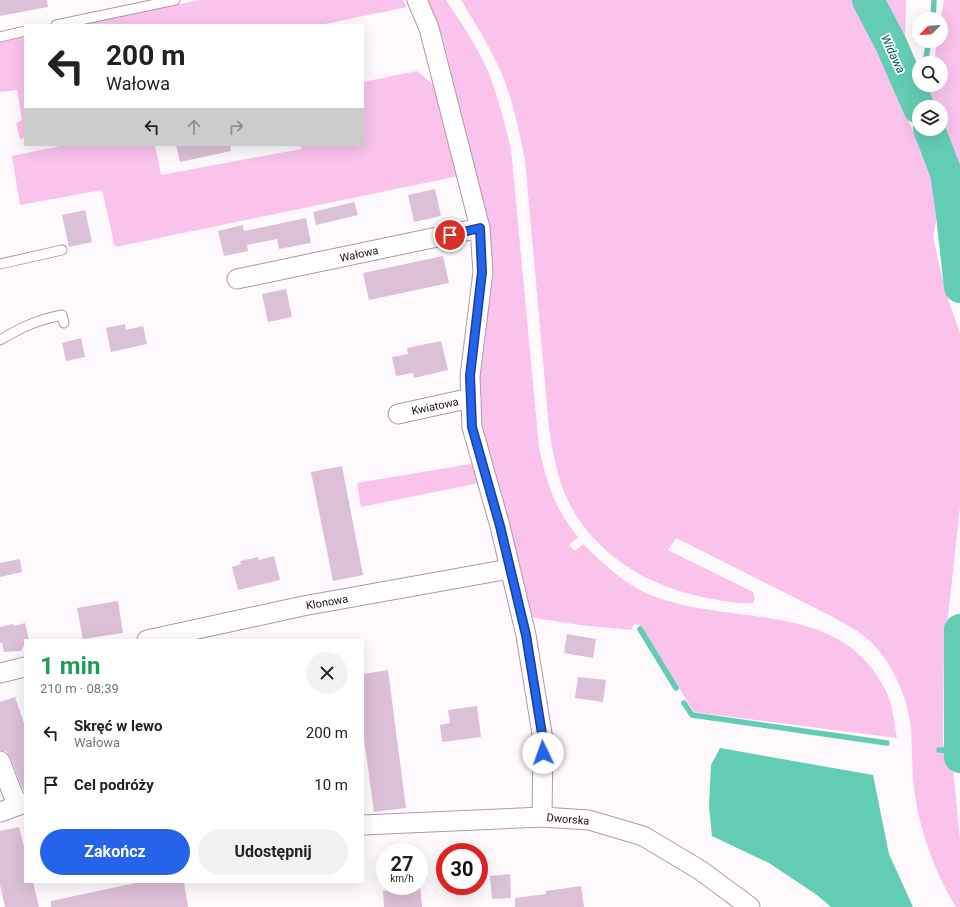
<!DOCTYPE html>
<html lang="pl">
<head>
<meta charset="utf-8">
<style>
	:root { --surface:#fff; --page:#f2f2f2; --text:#222; --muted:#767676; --accent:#2563eb }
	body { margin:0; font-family:Roboto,sans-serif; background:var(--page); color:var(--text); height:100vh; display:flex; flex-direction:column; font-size:15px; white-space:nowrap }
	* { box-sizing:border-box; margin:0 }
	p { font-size:13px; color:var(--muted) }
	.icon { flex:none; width:22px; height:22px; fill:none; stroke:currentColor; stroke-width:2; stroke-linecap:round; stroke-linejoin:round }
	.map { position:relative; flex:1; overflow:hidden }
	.sheet { position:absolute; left:24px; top:639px; width:340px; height:244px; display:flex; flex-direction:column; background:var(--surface); border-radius:0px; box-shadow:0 4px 16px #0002 }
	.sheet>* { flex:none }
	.guide { position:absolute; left:24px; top:24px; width:340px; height:122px; border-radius:0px; box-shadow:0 4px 16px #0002; background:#fff; color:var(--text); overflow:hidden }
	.needle { width:26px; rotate:246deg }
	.buttons { position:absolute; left:912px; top:12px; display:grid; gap:8px }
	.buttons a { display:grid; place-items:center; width:36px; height:36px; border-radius:50%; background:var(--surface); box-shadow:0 4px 16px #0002; font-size:20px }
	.speed { position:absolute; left:376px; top:843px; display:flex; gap:8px; font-size:20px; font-weight:700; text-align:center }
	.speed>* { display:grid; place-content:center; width:52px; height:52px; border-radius:50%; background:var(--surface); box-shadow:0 4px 16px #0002; line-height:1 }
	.speed small { font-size:10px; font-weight:400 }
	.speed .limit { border:6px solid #d22; background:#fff; color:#111 }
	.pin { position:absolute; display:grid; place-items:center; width:34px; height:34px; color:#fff; margin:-17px; border:2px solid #fff; border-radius:50%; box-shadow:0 1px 4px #0007 }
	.me { position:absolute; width:44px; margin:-22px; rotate:357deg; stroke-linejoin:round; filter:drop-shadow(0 0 3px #0008) }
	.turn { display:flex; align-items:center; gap:14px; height:84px; padding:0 16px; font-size:18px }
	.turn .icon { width:52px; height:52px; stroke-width:2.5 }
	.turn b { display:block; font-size:28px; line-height:34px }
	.lanes { display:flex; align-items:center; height:38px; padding:0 16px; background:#0003; justify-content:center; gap:20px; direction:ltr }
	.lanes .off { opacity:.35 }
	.round { display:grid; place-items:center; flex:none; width:42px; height:42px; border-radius:21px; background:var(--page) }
	.head { display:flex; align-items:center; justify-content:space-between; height:68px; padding:0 16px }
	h1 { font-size:24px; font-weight:700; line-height:30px; color:#1e9e55 }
	.action { display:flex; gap:8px; margin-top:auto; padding:8px 16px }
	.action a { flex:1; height:46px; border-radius:24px; background:var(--accent); color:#fff; font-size:16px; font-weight:700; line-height:46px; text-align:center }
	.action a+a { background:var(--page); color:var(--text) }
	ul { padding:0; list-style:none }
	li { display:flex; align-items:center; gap:12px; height:52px; padding:0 16px }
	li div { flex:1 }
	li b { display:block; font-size:15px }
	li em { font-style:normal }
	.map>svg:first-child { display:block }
	.green { fill:#f9c3ec }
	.water { fill:#62cdb2 }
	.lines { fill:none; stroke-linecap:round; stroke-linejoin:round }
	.stream { stroke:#62cdb2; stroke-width:5.5 }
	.river { stroke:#62cdb2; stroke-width:32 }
	.building { fill:#dcc0d5 }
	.lane-casing { stroke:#b297ab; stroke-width:11 }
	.street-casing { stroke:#b297ab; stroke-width:21 }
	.lane { stroke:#fff; stroke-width:9 }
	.street { stroke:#fff; stroke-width:19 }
	.route-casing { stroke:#184099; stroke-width:10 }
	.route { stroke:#2563eb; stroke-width:7 }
	.labels { text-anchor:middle; stroke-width:3.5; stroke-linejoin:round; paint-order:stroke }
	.street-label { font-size:11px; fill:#190f16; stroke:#fff }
	.water-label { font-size:12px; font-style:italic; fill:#005e4c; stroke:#fff }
</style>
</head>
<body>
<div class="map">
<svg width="960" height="907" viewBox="0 0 960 907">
	<rect width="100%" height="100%" fill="#fef9fd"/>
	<g class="green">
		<polygon points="200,0 403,0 407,7 320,25 75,25"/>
		<path d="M428,0H446C461,22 476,44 487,69C498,95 504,122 511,149L539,447C546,482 555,509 578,537L569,545L575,551L583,544C604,564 625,585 653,596C733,627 839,599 885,689C893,704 894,722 897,738L694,712L640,625L634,624L631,630L579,625L529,617L485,450L476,390L489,284L462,119L443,39Z"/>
		<path d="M461,0H854L877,40L933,183L938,211L933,237L945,290L960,333V507L944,653L943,744L952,759L960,840V907H956C934,871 919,829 914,788C911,765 913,743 910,721C906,693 890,660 870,641C858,630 843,623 829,615L676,538L668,550L753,592L755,599L753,603C741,604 730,602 719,600C658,591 599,561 569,503C557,479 553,454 549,428L525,160C519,131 513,100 501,72C490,47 475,23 461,0Z"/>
		<polygon points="881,0 906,0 905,48 883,2"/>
		<polygon points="944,0 960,0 960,194 936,129 941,129 941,107 928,107 926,102 931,85 941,85 941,63 934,63 937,41 941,41 941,19"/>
		<polygon points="25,36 25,138 20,139 16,123 22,120 17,90 0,92 0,42"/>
		<polygon points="417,71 437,88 459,176 115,247 102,190 20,205 12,156 65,145 155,145 161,175 301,149 300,145 363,145 363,82"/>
		<polygon points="476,463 479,483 361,507 357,483"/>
	</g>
	<polygon class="water" points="720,748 873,775 889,854 913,907 831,907 817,895 769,863 712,836 709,806 711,765"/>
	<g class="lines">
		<g class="stream">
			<polyline points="933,19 934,0"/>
			<polyline points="925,63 929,41"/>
			<polyline points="917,104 921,85"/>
			<polyline points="640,629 676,688"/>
			<polyline points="684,703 692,715 887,743"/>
			<polyline points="939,750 960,751"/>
		</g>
		<g class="river">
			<polyline points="868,0 891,44 919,108"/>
			<polyline points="929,129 946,173 951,206 960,287"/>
			<polyline points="960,630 960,757"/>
		</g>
	</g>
	<g class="building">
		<polygon points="0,0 47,0 48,7 0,16"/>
		<polygon points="176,145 230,145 231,151 180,162"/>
		<polygon points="435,189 441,216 414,222 408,195"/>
		<polygon points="354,202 358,215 316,225 313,212"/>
		<polygon points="85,210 92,242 69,247 62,215"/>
		<polygon points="306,218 311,243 279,249 277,239 247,245 248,251 224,256 218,231 243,225 244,231"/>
		<polygon points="443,256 449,283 369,300 363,273"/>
		<polygon points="286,289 292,317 268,322 262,294"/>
		<polygon points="125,324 126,330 143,326 147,344 111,352 106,328"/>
		<polygon points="81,338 85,357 66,361 62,343"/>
		<polygon points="441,341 448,370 414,378 413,373 396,376 392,357 408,354 407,348"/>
		<polygon points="342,466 363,575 333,581 311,472"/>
		<polygon points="274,556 280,580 238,590 232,567 241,564 240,561 258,557 259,560"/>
		<polygon points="20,559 22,572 0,577 0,563"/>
		<polygon points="118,601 123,633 83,639 77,608"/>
		<polygon points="25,623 29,640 25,640 25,644 21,651 4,652 2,643 0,643 0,627 13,624 14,626"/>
		<polygon points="567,634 596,639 593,658 564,653"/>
		<polygon points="388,670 406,808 374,812 363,731 363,674"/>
		<polygon points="578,677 606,680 603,702 575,698"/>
		<polygon points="15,697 25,726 24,792 10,757 7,752 0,750 0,702"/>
		<polygon points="477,706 481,737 442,742 440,725 450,723 448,710"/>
		<polygon points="19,827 25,851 25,882 33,882 39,907 5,907 0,885 0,831"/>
		<polygon points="510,874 511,898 492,899 490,876"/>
		<polygon points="140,882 184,882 188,907 51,907 51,901"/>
		<polygon points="420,885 422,907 384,907 383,891"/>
		<polygon points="581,886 584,907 515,907 515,898 546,894 546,891"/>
	</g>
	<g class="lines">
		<defs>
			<g id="lane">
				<polyline points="56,25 175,0"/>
				<polyline points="0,37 25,31"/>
				<polyline points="0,264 62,250"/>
				<path d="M0,340C22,327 37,320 62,315L64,323"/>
			</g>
			<g id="street">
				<polyline points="417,0 429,28 480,228"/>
				<polyline points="237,279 480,228 483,272 470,376 472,427 500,526 526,635 543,740 542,817"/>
				<polyline points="398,414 471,398"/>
				<polyline points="147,640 303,606 509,569"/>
				<polyline points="0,673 25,667"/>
				<polyline points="0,761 17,805"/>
				<polyline points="0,812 25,803"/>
				<polyline points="363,825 542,817 589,820 643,836 700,870 750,907"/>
			</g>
		</defs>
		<use href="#lane" class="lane-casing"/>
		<use href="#street" class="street-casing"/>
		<use href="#lane" class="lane"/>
		<use href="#street" class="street"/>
	</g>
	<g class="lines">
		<defs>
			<polyline id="route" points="450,235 480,228 482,272 470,376 472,427 500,526 526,635 543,740 543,753"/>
		</defs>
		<use href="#route" class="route-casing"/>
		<use href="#route" class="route"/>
	</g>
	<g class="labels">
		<g class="street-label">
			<text transform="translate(359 254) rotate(-12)" y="4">Wałowa</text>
			<text transform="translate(435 406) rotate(-12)" y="4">Kwiatowa</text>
			<text transform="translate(327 602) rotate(-10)" y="4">Klonowa</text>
			<text transform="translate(568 819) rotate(5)" y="4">Dworska</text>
		</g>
		<g class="water-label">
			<text transform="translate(893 54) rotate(65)" y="4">Widawa</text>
		</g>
	</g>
</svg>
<div class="buttons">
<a><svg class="needle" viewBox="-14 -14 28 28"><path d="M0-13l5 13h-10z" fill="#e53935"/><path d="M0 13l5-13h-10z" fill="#767676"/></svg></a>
<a><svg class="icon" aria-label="search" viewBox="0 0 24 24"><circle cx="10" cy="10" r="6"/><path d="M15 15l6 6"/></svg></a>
<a><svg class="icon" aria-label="layers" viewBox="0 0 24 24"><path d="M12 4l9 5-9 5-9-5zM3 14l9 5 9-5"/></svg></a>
</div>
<div class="speed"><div>27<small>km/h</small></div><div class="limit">30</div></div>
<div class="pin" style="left:450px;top:235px;background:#d93025"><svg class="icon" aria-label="arrive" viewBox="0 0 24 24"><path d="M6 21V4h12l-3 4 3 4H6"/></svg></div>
<svg class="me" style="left:543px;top:753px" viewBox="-20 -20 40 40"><circle r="19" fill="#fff"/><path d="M0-13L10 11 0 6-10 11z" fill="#2563eb"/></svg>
<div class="guide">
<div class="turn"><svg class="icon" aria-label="left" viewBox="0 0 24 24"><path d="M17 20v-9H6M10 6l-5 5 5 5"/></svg><div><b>200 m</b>Wałowa</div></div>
<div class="lanes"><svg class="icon" aria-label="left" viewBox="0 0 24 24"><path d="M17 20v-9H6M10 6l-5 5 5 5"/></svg><svg class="icon off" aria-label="ahead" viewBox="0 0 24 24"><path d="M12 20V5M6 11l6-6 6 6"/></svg><svg class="icon off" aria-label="right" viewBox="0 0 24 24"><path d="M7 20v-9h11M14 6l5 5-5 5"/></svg></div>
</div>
<section class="sheet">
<div class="head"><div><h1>1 min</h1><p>210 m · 08:39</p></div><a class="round"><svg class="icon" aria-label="close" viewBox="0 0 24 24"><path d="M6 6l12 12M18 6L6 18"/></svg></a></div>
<ul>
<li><svg class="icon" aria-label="left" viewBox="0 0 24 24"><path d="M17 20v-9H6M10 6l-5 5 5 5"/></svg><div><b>Skręć w lewo</b><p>Wałowa</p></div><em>200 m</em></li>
<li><svg class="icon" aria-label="arrive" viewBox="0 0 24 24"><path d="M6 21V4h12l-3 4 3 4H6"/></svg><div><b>Cel podróży</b></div><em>10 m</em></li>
</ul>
<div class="action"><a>Zakończ</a><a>Udostępnij</a></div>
</section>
</div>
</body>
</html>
